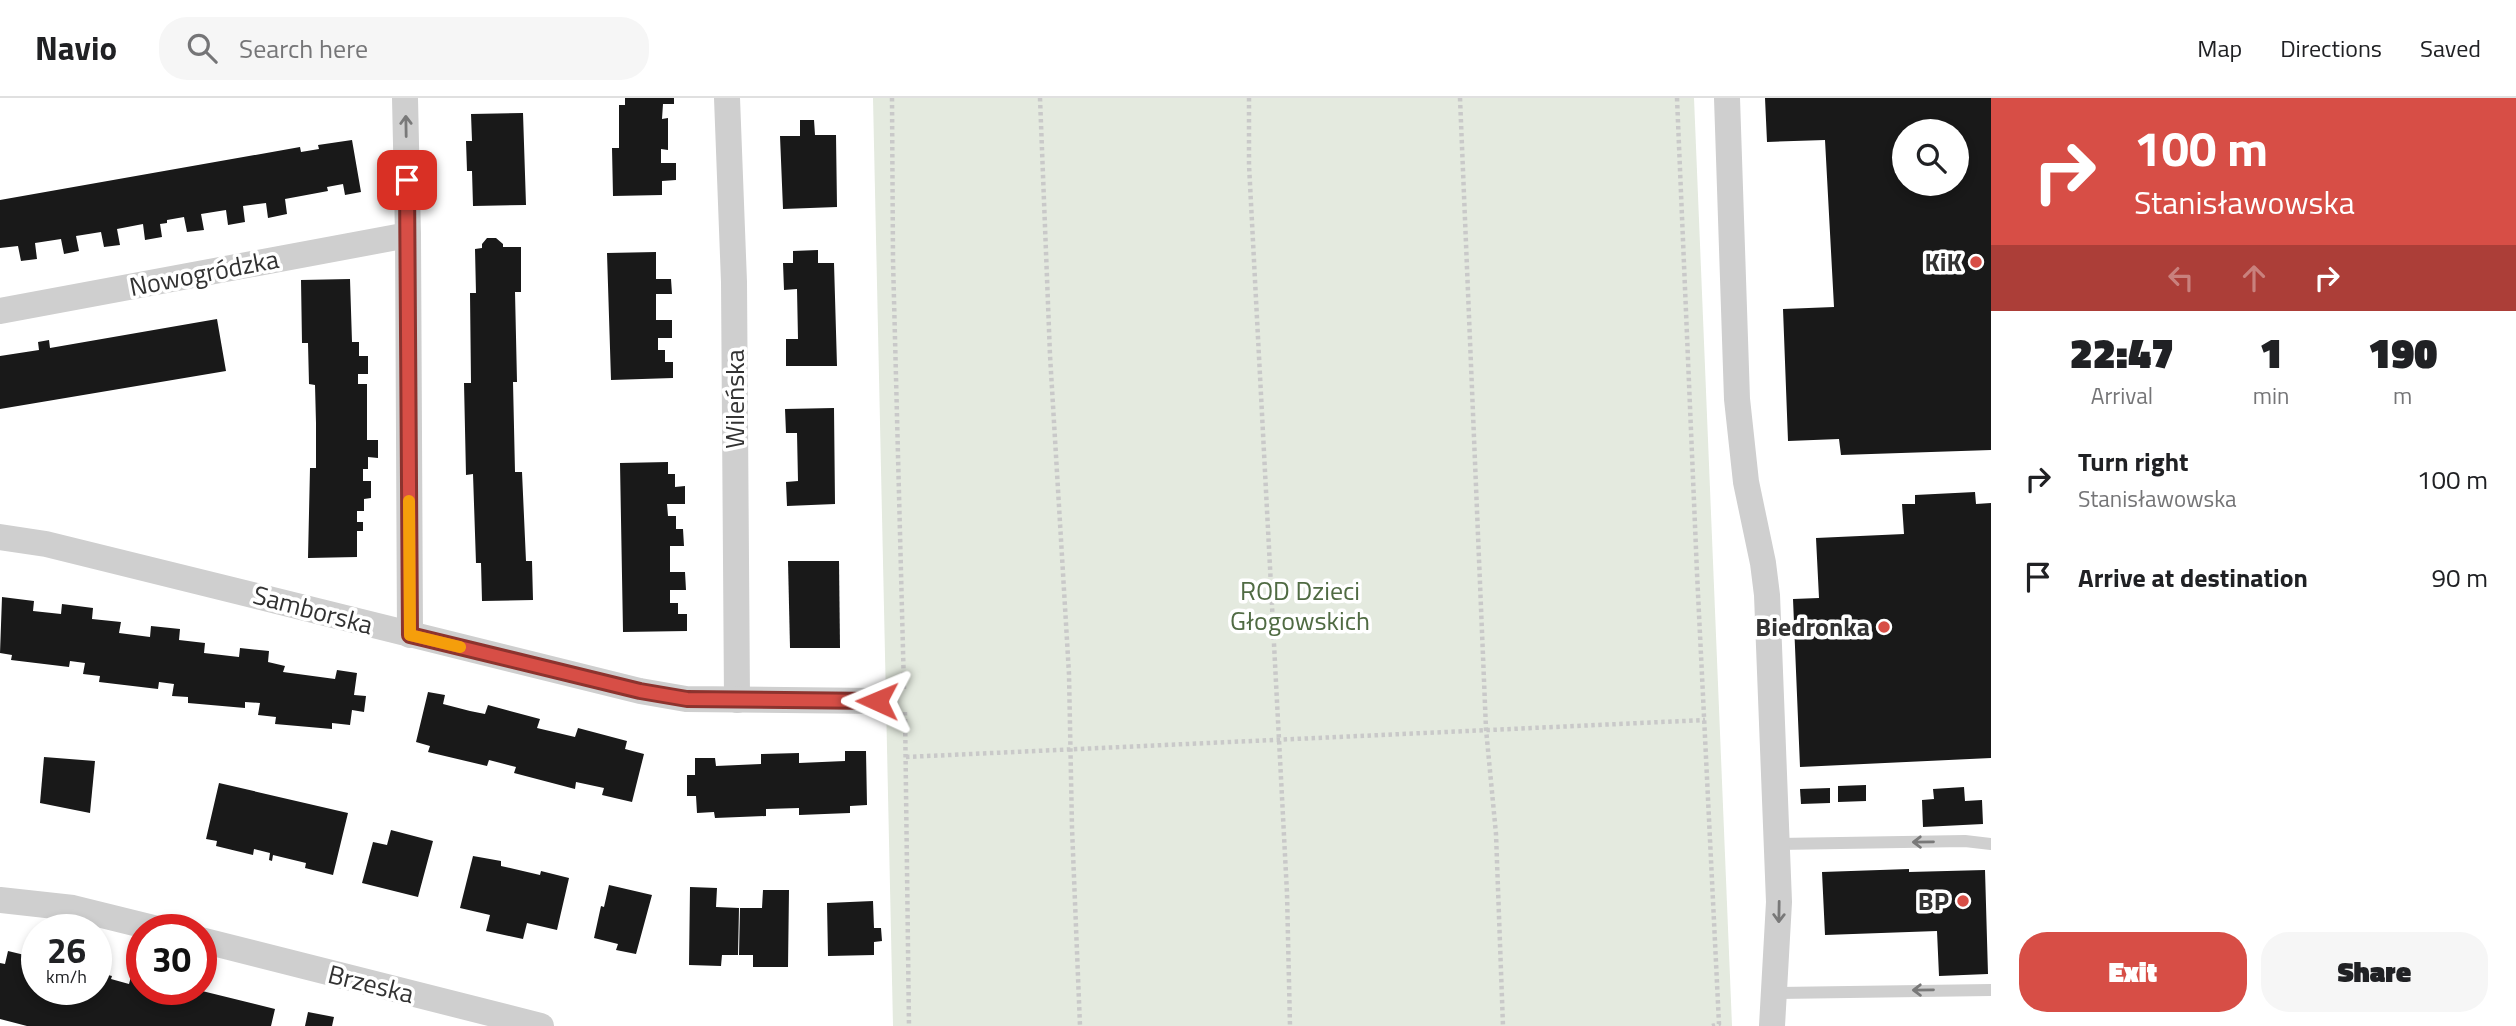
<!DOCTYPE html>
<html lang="en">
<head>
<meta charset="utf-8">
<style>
	:root { --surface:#fff; --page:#f6f6f6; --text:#202124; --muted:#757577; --line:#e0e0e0; --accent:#d74e46 }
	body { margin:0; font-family:"Titillium Web",sans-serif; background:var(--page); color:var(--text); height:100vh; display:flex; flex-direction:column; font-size:26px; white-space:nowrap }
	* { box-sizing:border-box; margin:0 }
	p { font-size:23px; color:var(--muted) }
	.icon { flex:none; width:38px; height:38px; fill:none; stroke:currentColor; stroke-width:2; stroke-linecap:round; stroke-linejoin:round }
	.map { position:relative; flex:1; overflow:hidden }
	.drawer { display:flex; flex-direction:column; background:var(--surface); width:525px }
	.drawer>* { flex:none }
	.top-card { background:#d74e46; color:#fff; overflow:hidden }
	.fabs { position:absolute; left:1892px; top:21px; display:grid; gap:14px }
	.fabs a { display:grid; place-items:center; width:77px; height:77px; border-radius:50%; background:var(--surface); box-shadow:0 4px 10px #0003; font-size:35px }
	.speed { position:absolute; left:21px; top:816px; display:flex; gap:14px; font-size:35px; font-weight:700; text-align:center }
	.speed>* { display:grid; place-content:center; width:91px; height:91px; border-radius:50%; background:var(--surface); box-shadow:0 4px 10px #0003; line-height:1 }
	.speed small { font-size:18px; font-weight:400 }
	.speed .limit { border:10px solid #d22; background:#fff; color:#111 }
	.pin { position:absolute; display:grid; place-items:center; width:60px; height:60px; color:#fff; margin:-30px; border-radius:14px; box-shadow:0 4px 10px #0006 }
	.me { position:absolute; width:77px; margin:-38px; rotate:271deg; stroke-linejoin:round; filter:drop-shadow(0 0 5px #0008) }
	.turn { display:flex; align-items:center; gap:24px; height:147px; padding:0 28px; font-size:32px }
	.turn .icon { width:91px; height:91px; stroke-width:2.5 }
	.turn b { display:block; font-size:49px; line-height:60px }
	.lanes { display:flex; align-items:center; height:66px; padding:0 28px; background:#0003; justify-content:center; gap:35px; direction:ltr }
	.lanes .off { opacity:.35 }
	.eta { display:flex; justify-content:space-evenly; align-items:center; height:119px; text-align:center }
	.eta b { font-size:42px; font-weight:800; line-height:49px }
	.action { display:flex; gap:14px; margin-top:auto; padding:14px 28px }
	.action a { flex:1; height:80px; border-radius:28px; background:var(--accent); color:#fff; font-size:28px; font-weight:800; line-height:80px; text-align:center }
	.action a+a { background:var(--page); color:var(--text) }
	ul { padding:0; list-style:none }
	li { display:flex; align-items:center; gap:21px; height:98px; padding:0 28px }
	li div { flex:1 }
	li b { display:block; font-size:26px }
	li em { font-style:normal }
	header { display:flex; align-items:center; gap:42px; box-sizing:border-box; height:98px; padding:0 35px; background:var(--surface); border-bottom:2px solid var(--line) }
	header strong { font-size:33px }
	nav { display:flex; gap:38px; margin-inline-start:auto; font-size:24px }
	.search { width:490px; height:63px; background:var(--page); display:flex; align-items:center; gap:18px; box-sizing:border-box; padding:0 24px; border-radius:28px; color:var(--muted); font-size:26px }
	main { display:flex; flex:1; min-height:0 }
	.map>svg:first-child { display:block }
	.green { fill:#e4eadf }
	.building { fill:#191919; fill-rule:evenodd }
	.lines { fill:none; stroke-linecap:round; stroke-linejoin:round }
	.path { stroke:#c9c9c9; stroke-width:4.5; stroke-dasharray:3.5 3.5; stroke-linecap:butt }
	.lane { stroke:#cfcfcf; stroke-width:12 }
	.street { stroke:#cfcfcf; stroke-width:26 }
	.oneway { stroke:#797979 }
	.route-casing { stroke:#8c332e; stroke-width:18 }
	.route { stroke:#d74e46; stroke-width:12 }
	.slow { stroke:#f59e0b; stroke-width:12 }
	.poi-dot { fill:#d74e46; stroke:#fff; stroke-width:2.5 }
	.labels { text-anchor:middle; stroke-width:7; stroke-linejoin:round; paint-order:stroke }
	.poi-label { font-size:26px; font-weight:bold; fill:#323232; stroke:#fff; text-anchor:end }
	.street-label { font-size:26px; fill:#323232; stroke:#fff }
	.park-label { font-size:26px; fill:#506b43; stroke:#fff }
</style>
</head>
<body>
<header>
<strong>Navio</strong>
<div class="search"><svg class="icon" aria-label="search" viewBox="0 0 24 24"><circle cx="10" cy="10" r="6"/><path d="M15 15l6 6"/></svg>Search here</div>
<nav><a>Map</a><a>Directions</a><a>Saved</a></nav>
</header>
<main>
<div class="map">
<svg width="1991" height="928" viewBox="0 0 1991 928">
	<rect width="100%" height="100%" fill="#fff"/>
	<polygon class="green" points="873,0 1694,0 1732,928 893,928"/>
	<g class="building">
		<polygon points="625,0 674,0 674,6 663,6 662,21 668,20 668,52 661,51 661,65 676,65 676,82 662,83 662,97 613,98 612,50 619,50 619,7 625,7"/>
		<path d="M1765,0H1991V352L1841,357L1839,341L1788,343L1783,211L1834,209L1825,42L1767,44ZM1904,33H1956V86H1904Z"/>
		<polygon points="523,15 526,107 473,108 472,73 467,73 466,43 472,43 471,16"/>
		<polygon points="800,22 814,22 815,37 836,37 837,109 783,111 780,38 800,38"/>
		<polygon points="352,42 361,94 345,97 343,86 327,89 328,93 285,101 287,116 268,120 266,105 243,108 245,124 228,127 226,112 201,116 204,132 187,134 184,119 167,122 167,125 160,126 162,139 145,142 143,126 117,131 120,147 104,149 101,134 76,138 79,153 64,156 61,141 35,145 37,161 21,163 18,148 0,150 0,102 300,49 301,54 319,51 318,47"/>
		<polygon points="487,140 496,140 503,146 503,149 521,149 521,194 515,194 517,284 513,284 515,374 522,374 526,463 532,463 533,502 482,503 481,465 476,465 473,376 466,377 464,285 471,285 470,195 476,195 475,151 482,150 482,146"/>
		<polygon points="818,152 818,165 834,165 837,268 786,268 786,241 798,241 797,191 784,192 783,165 793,165 793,153"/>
		<polygon points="656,154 656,181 671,181 672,196 656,196 656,222 672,222 672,240 658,240 658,252 665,252 665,264 673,264 673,280 611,282 607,155"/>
		<polygon points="350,181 352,244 359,244 359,258 368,258 368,276 358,276 358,286 367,286 367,342 378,342 378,360 368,359 368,371 363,371 363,383 371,383 371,400 364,401 364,413 357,413 357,424 363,424 363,433 357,433 357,459 308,460 310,370 316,370 316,325 315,287 309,286 308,245 302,245 301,182"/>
		<polygon points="217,221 226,273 0,311 0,258 39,252 38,244 49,242 50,250"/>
		<polygon points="834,310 835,406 787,408 786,384 798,383 797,335 786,335 785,311"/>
		<polygon points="668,364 668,376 675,376 675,389 685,388 685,406 667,406 668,418 676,418 676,431 683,431 684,448 670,448 670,474 685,474 686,492 670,492 670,505 678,505 678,516 687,516 687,533 623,534 620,365"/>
		<polygon points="1975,394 1976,406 1991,405 1991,660 1800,669 1793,501 1819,500 1816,440 1904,436 1902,406 1915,406 1915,397"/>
		<polygon points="788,463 839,463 840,550 790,550"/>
		<polygon points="2,499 34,503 33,513 61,516 62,506 93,510 92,521 121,524 119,535 150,539 151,528 180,531 179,542 205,545 204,555 239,559 240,550 269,553 268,564 285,568 283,574 335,581 337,572 357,575 354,597 366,598 364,614 352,612 350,627 332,625 332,631 275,626 276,619 258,617 260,605 245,604 245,610 188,605 188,599 172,598 174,586 159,584 158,591 99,584 100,578 83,576 85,565 70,563 69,569 11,562 12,557 0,555"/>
		<polygon points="428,594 445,597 443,606 470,613 485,616 488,607 540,621 537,630 575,639 578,630 627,643 625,651 644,656 632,704 602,697 604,690 576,684 575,691 514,675 516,669 489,662 487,668 428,654 430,648 416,644"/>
		<polygon points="845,653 866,653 867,707 850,708 850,715 799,717 799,710 766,711 766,718 715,720 714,714 697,715 696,698 687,698 687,677 695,677 695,660 715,660 716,668 761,666 761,656 799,655 799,665 845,663"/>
		<polygon points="44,659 95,663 90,715 40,705"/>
		<polygon points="219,685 348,715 333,777 305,770 306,765 273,757 272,763 269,762 270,755 254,751 253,757 216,748 217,743 206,741"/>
		<polygon points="1866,687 1866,703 1838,704 1838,688"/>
		<polygon points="1964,689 1965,703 1982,702 1983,726 1923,729 1922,702 1934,701 1933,691"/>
		<polygon points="1830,690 1830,705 1801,706 1800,691"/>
		<polygon points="391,732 433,743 418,799 362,785 373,744 387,747"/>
		<polygon points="473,758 501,763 501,768 540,777 541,773 569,780 557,832 527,825 523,841 486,833 490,817 460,810"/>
		<polygon points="1909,771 1909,774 1985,772 1988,876 1939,878 1937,833 1825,837 1822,774"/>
		<polygon points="609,787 652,797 636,856 616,852 618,846 594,840 601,808 604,809"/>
		<polygon points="690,789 717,790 716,809 739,810 738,857 722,857 721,868 689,867"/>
		<polygon points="763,792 789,792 788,869 753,869 753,857 739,857 740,810 762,810"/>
		<polygon points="873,803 874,830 881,830 882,843 874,844 874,857 828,858 827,805"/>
		<polygon points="8,853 37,860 37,891 96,891 96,874 112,878 111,881 129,886 132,875 142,878 142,891 194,891 275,911 271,928 27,928 0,921 0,865 5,866"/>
		<polygon points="308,914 334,919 332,928 305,928"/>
	</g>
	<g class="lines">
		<g class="path">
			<polyline points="892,0 893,162 904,591"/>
			<polyline points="1040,0 1050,257 1069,576 1072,730 1080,928"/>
			<polyline points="1249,0 1249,67 1287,795 1290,928"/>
			<polyline points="1460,0 1486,631 1496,736 1503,928"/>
			<polyline points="1677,0 1697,475 1719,926 1712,928"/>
			<polyline points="905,614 909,928"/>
			<polyline points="906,659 1705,622"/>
		</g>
		<g class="lane">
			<polyline points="1776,746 1965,743 1991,746"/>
			<polyline points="1773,895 1991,892"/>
		</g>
		<g class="street">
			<polyline points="405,0 408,137 410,537"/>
			<polyline points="727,0 734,184 737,602"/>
			<polyline points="1727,0 1737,301 1746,384 1763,465 1767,497 1779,804 1772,928"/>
			<polyline points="0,213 408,137"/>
			<polyline points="0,439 46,446 640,593 686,601 877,603"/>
			<polyline points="0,802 73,810 158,831"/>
			<polyline points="201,842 541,928"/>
		</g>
	</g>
	<defs><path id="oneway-shaft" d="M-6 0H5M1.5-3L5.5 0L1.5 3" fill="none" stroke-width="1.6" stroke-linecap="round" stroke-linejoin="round" transform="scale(1.75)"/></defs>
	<g class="oneway">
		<use href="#oneway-shaft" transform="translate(406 28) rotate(-91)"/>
		<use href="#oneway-shaft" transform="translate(1923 744) rotate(179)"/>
		<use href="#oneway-shaft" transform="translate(1779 814) rotate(91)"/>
		<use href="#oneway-shaft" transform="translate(1923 892) rotate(179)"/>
	</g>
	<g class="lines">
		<defs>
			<polyline id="route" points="407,82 410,537 640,593 687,601 877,603"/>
		</defs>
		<use href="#route" class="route-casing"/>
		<use href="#route" class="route"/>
		<polyline class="slow" points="409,403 410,537 460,549"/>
	</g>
	<g class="poi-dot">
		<circle cx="1976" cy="164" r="7"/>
		<circle cx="1884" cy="529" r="7"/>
		<circle cx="1963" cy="803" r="7"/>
	</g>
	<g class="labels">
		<g class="poi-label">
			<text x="1962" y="173">KiK</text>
			<text x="1870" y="538">Biedronka</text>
			<text x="1949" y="812">BP</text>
		</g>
		<g class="street-label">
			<text transform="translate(204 175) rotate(-11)" y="9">Nowogródzka</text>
			<text transform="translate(735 301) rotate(-90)" y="9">Wileńska</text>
			<text transform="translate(313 512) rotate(15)" y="9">Samborska</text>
			<text transform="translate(371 886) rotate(14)" y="9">Brzeska</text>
		</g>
		<g class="park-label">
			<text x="1300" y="502">ROD Dzieci<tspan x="1300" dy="30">Głogowskich</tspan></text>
		</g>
	</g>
</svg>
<div class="fabs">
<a><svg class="icon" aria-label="search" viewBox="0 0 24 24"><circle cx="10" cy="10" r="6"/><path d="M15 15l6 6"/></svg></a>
</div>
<div class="speed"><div>26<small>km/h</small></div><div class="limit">30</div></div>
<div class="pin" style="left:407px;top:82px;background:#d93025"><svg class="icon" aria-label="arrive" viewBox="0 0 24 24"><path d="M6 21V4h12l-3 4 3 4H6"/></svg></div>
<svg class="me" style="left:877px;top:603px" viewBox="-20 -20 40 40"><path d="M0-17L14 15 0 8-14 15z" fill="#d74e46" stroke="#fff" stroke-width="4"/></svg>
</div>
<section class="drawer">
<div class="top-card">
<div class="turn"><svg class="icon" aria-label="right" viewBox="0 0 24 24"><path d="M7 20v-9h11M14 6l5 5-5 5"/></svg><div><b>100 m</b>Stanisławowska</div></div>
<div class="lanes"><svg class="icon off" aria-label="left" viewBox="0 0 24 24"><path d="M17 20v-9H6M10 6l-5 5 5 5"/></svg><svg class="icon off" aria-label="ahead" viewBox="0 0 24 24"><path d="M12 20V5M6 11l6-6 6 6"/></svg><svg class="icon" aria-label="right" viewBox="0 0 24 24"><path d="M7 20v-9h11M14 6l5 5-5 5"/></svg></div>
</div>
<div class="eta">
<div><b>22:47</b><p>Arrival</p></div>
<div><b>1</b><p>min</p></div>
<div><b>190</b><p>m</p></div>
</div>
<ul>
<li><svg class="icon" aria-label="right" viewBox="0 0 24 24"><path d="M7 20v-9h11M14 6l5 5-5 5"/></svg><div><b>Turn right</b><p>Stanisławowska</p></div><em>100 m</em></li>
<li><svg class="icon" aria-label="arrive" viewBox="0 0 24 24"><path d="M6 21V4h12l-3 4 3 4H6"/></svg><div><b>Arrive at destination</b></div><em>90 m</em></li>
</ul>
<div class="action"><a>Exit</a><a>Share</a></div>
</section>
</main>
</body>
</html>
